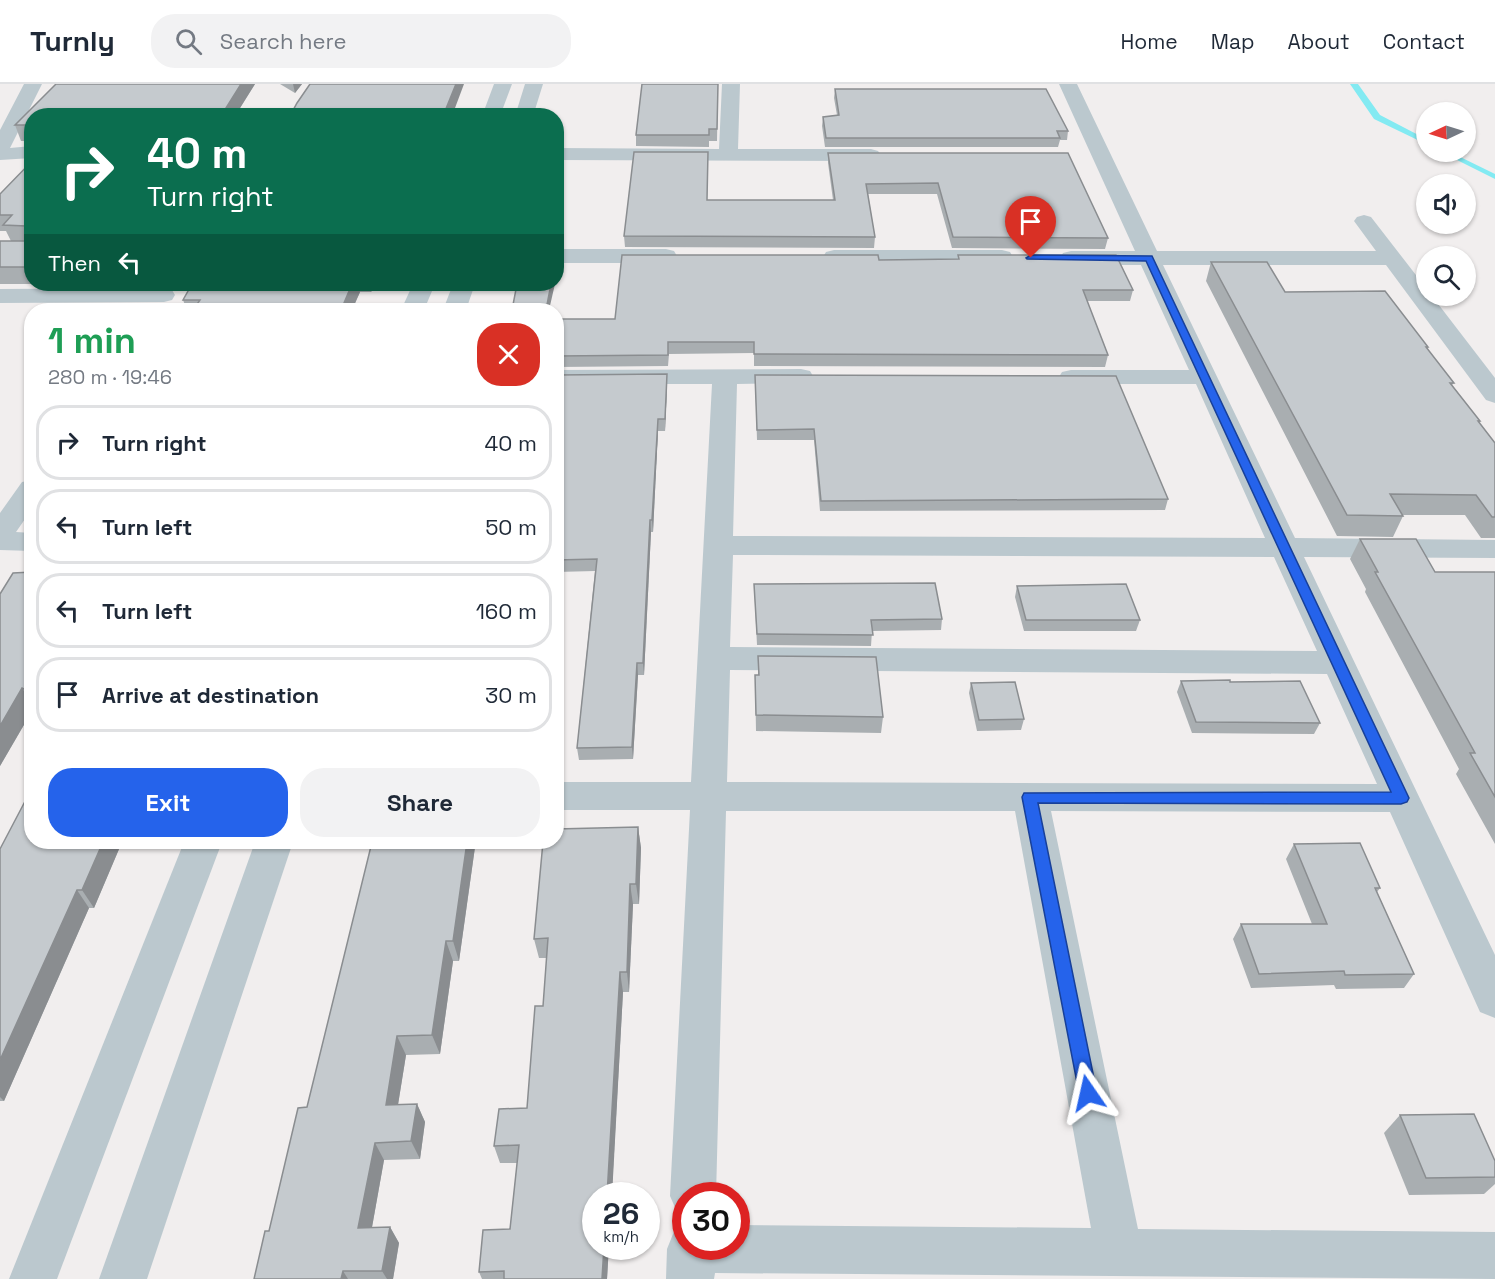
<!DOCTYPE html>
<html lang="en">
<head>
<meta charset="utf-8">
<style>
	:root { --surface:#fff; --page:#f2f2f3; --text:#1f2937; --muted:#747a83; --line:#e0e1e3; --accent:#2563eb }
	body { margin:0; font-family:"Space Grotesk",sans-serif; background:var(--page); color:var(--text); height:100vh; display:flex; flex-direction:column; font-size:22px; white-space:nowrap }
	* { box-sizing:border-box; margin:0 }
	p { font-size:20px; color:var(--muted) }
	.icon { flex:none; width:33px; height:33px; fill:none; stroke:currentColor; stroke-width:2; stroke-linecap:round; stroke-linejoin:round }
	.map { position:relative; flex:1; overflow:hidden }
	.side { position:absolute; left:24px; top:219px; width:540px; height:546px; display:flex; flex-direction:column; background:var(--surface); border-radius:24px; box-shadow:0 2px 4px #0004 }
	.side>* { flex:none }
	.guide { position:absolute; left:24px; top:24px; width:540px; height:183px; border-radius:24px; box-shadow:0 2px 4px #0004; background:#0b6e4f; color:#fff; overflow:hidden }
	.needle { width:39px; rotate:266deg }
	.buttons { position:absolute; left:1416px; top:18px; display:grid; gap:12px }
	.buttons a { display:grid; place-items:center; width:60px; height:60px; border-radius:50%; background:var(--surface); box-shadow:0 2px 4px #0004; font-size:30px }
	.speed { position:absolute; left:582px; top:1098px; display:flex; gap:12px; font-size:30px; font-weight:700; text-align:center }
	.speed>* { display:grid; place-content:center; width:78px; height:78px; border-radius:50%; background:var(--surface); box-shadow:0 2px 4px #0004; line-height:1 }
	.speed small { font-size:15px; font-weight:400 }
	.speed .limit { border:9px solid #d22; background:#fff; color:#111 }
	.pin { position:absolute; display:grid; place-items:center; width:51px; height:51px; color:#fff; margin:-62px -26px; border-radius:50% 50% 50% 0; rotate:-45deg; box-shadow:0 0 6px #0007 }
	.pin .icon { rotate:45deg }
	.me { position:absolute; width:66px; margin:-33px; rotate:349deg; stroke-linejoin:round; filter:drop-shadow(0 0 4px #0008) }
	.turn { display:flex; align-items:center; gap:21px; height:126px; padding:0 24px; font-size:27px }
	.turn .icon { width:78px; height:78px; stroke-width:2.5 }
	.turn b { display:block; font-size:42px; line-height:51px }
	.then { display:flex; align-items:center; height:57px; padding:0 24px; background:#0003; gap:12px; font-size:22px }
	.round { display:grid; place-items:center; flex:none; width:63px; height:63px; border-radius:24px; background:var(--page) }
	.summary { display:flex; align-items:center; justify-content:space-between; height:102px; padding:0 24px }
	h1 { font-size:36px; font-weight:800; line-height:45px; color:#1e9e55 }
	.action { display:flex; gap:12px; margin-top:auto; padding:12px 24px }
	.action a { flex:1; height:69px; border-radius:24px; background:var(--accent); color:#fff; font-size:24px; font-weight:800; line-height:69px; text-align:center }
	.action a+a { background:var(--page); color:var(--text) }
	ul { padding:0; list-style:none }
	li { display:flex; align-items:center; gap:18px; height:75px; margin:0 12px 9px; padding:0 12px; border:3px solid var(--line); border-radius:24px }
	li div { flex:1 }
	li b { display:block; font-size:22px }
	li em { font-style:normal }
	header { display:flex; align-items:center; gap:36px; box-sizing:border-box; height:84px; padding:0 30px; background:var(--surface); border-bottom:2px solid var(--line) }
	header strong { font-size:28px }
	nav { display:flex; gap:33px; margin-inline-start:auto; font-size:21px }
	.search { width:420px; height:54px; background:var(--page); display:flex; align-items:center; gap:15px; box-sizing:border-box; padding:0 21px; border-radius:24px; color:var(--muted); font-size:22px }
	.map>svg:first-child { display:block }
	.lines { fill:none; stroke-linecap:round; stroke-linejoin:round }
	.stream { fill:#83eaf2; fill-rule:evenodd }
	.minor { fill:#bbc8ce; fill-rule:evenodd }
	.wall { fill:#a9aeb1 }
	.shaded-wall { fill:#8a8d90 }
	.building { fill:#c5cace; stroke:#8a8d90; stroke-width:1.5 }
	.route { fill:#2563eb; stroke:#184099; stroke-width:1.5 }
</style>
</head>
<body>
<header>
<strong>Turnly</strong>
<div class="search"><svg class="icon" aria-label="search" viewBox="0 0 24 24"><circle cx="10" cy="10" r="6"/><path d="M15 15l6 6"/></svg>Search here</div>
<nav><a>Home</a><a>Map</a><a>About</a><a>Contact</a></nav>
</header>
<div class="map">
<svg width="1495" height="1195" viewBox="0 0 1495 1195">
	<rect width="100%" height="100%" fill="#f1eeee"/>
	<g class="lines">
		<g class="stream">
			<polygon points="1350,0 1358,0 1380,31 1426,55 1426,60 1374,35"/>
			<polygon points="1441,68 1450,68 1495,90 1495,95"/>
		</g>
		<g class="minor">
			<polygon points="24,0 42,0 10,64 32,62 32,74 0,76 0,46"/>
			<polygon points="494,0 512,0 500,32 482,32"/>
			<polygon points="525,0 543,0 533,32 515,32"/>
			<polygon points="722,0 740,0 738,65 871,65 878,67 881,71 878,75 871,77 556,76 556,64 719,65"/>
			<path d="M1059,0H1077L1157,167H1376L1354,137L1357,133L1364,131L1371,133L1426,204V212H1432L1495,294V319L1486,316L1386,181H1163L1295,454L1495,456V474L1304,473L1495,871V934L1480,928L1390,728L1051,727L1138,1145L1495,1148V1195L715,1189L714,1195H666L667,1165L675,1145L686,1141V1162H736V1141L1091,1144L1015,727H726L716,1112H686V1132L677,1128L670,1112L690,726H556V698H691L712,300H556V286L801,285L810,287L813,292L810,297L801,299L737,300L733,452L1265,454L1196,300H1071L1062,298L1059,293L1062,288L1071,286H1189L1141,181H1071L1063,179L1060,174L1063,169L1071,167H1135ZM733,471L1274,473L1317,567L730,563ZM730,586L1327,590L1377,700L727,698Z"/>
			<polygon points="556,165 666,165 674,167 677,172 674,177 666,179 556,179"/>
			<polygon points="834,166 1002,166 1010,168 1013,173 1010,178 1002,180 834,180 826,178 823,173 826,168"/>
			<polygon points="413,200 435,200 424,226 401,226"/>
			<polygon points="453,200 475,200 466,226 443,226"/>
			<polygon points="164,204 172,206 175,211 172,216 164,218 0,219 0,205"/>
			<polygon points="32,396 32,425 16,448 32,449 32,467 0,466 0,429 22,398"/>
			<polygon points="184,758 222,758 57,1195 9,1195"/>
			<polygon points="255,758 293,758 147,1195 99,1195"/>
		</g>
	</g>
	<g class="wall">
		<polygon points="56,0 255,0 235,32 32,32 32,57 21,57 15,41"/>
		<polygon points="280,0 302,0 295,9"/>
		<polygon points="718,0 717,57 709,57 709,63 636,62 636,51"/>
		<polygon points="835,5 1068,47 1067,56 1060,56 1058,63 825,63 822,42 823,33 837,31 834,14"/>
		<polygon points="708,68 707,116 833,116 828,79 828,69 1068,69 1108,154 1105,165 952,164 937,110 868,110 875,153 874,164 625,163 624,152"/>
		<polygon points="32,77 32,200 40,200 0,200 0,157 11,157 6,147 0,147 0,110"/>
		<polygon points="958,171 1133,206 1130,217 1087,217 1108,271 1105,283 754,282 754,269 669,270 668,282 556,283 556,235 615,235 879,176 958,175"/>
		<polygon points="1211,178 1285,208 1428,263 1427,265 1454,299 1452,301 1480,337 1479,339 1495,359 1495,454 1481,454 1465,431 1402,431 1403,432 1393,453 1337,452 1206,197"/>
		<polygon points="192,200 375,200 371,208 360,208 352,226 187,226 183,216"/>
		<polygon points="667,290 667,302 665,347 658,347 653,448 651,448 644,591 638,591 633,675 579,676 577,664 595,487 556,488 556,291"/>
		<polygon points="755,291 1168,415 1165,426 820,427 814,356 757,356"/>
		<polygon points="1360,455 1435,488 1495,488 1495,760 1456,690 1459,685 1365,508 1366,505 1350,475"/>
		<polygon points="32,488 32,627 0,682 0,510"/>
		<polygon points="754,500 942,535 941,546 872,547 871,562 757,561"/>
		<polygon points="1017,502 1140,536 1136,547 1024,547 1015,513"/>
		<polygon points="758,572 883,633 881,649 756,647 755,591 758,591"/>
		<polygon points="1181,597 1320,639 1314,650 1192,649 1177,608"/>
		<polygon points="971,599 1024,635 1021,646 977,647 969,609"/>
		<polygon points="638,743 641,764 639,820 633,820 629,908 623,908 607,1195 482,1195 479,1188 510,1145 517,1079 500,1079 494,1062 527,1024 543,922 547,874 539,874 534,855"/>
		<polygon points="122,758 94,824 89,824 4,1017 0,1017 0,1018 0,765"/>
		<polygon points="372,758 474,758 475,763 459,877 453,877 440,970 406,971 398,1021 417,1020 425,1038 420,1075 384,1076 372,1143 390,1143 399,1159 393,1195 254,1195 307,1023"/>
		<polygon points="1294,760 1380,804 1377,808 1414,890 1404,904 1336,905 1334,901 1251,904 1233,855 1241,840 1312,840 1286,775"/>
		<polygon points="1400,1031 1495,1077 1495,1100 1484,1110 1409,1111 1384,1049"/>
	</g>
	<g class="shaded-wall">
		<polygon points="241,0 255,0 235,32 221,32"/>
		<polygon points="293,0 302,0 295,9"/>
		<polygon points="456,0 464,0 452,32 443,32"/>
		<polygon points="352,200 358,200 360,208 352,226 341,226"/>
		<polygon points="369,200 375,200 371,208"/>
		<polygon points="551,200 555,200 549,226 546,226"/>
		<polygon points="667,290 667,302 665,347 665,335"/>
		<polygon points="658,335 658,347 653,448 652,436"/>
		<polygon points="650,436 651,448 644,591 643,579"/>
		<polygon points="637,579 638,591 633,675 632,663"/>
		<polygon points="22,604 32,619 32,627 0,682 0,642"/>
		<polygon points="638,743 641,764 639,820 636,800"/>
		<polygon points="103,758 122,758 94,824 82,806"/>
		<polygon points="467,758 474,758 475,763 459,877 453,857"/>
		<polygon points="630,800 633,820 629,908 627,888"/>
		<polygon points="77,806 89,824 4,1017 0,1013 0,976"/>
		<polygon points="446,857 453,877 440,970 432,951"/>
		<polygon points="620,888 623,908 612,1112 607,1112"/>
		<polygon points="397,952 406,971 395,1039 386,1021"/>
		<polygon points="417,1020 425,1038 420,1075 411,1057"/>
		<polygon points="375,1059 384,1076 369,1160 358,1144"/>
		<polygon points="390,1143 399,1159 393,1195 387,1195 382,1187"/>
		<polygon points="604,1162 609,1162 607,1195 602,1195"/>
		<polygon points="343,1187 348,1195 341,1195"/>
	</g>
	<g class="building">
		<polygon points="56,0 241,0 221,32 32,32 32,41 15,41"/>
		<polygon points="310,0 456,0 443,32 290,32 297,19"/>
		<polygon points="642,0 718,0 717,45 709,45 709,51 636,51"/>
		<polygon points="835,5 1046,5 1068,47 1057,47 1060,54 826,54 823,33 839,31"/>
		<polygon points="634,68 708,68 707,116 835,116 828,69 1068,69 1108,154 953,153 938,99 866,100 875,153 624,152"/>
		<polygon points="32,77 32,183 0,183 0,157 26,157 26,142 3,141 12,131 0,131 0,110"/>
		<polygon points="622,171 878,171 879,176 959,175 958,171 1116,171 1133,206 1083,206 1108,271 754,270 754,258 668,258 668,271 556,272 556,235 615,235"/>
		<polygon points="1211,178 1267,178 1285,208 1385,207 1428,263 1426,263 1454,299 1450,299 1480,337 1478,337 1495,359 1495,433 1492,433 1476,411 1390,410 1403,432 1347,431"/>
		<polygon points="192,200 352,200 341,226 193,226 200,216 183,216"/>
		<polygon points="517,200 551,200 546,226 512,226"/>
		<polygon points="667,290 665,335 658,335 652,436 650,436 643,579 637,579 632,663 577,664 597,475 556,476 556,291"/>
		<polygon points="755,291 1116,292 1168,415 821,417 814,345 757,346"/>
		<polygon points="1360,455 1416,455 1435,488 1495,488 1495,713 1470,669 1475,669 1375,488 1378,488"/>
		<polygon points="32,488 32,609 22,604 0,642 0,510 13,489"/>
		<polygon points="935,499 942,535 871,536 873,551 757,550 754,500"/>
		<polygon points="1126,500 1140,536 1026,536 1017,502"/>
		<polygon points="758,572 876,573 883,633 756,631 755,591 759,591"/>
		<polygon points="1230,596 1230,598 1300,597 1320,639 1196,638 1181,597"/>
		<polygon points="1015,598 1024,635 979,636 971,599"/>
		<polygon points="32,704 32,758 103,758 82,806 77,806 0,976 0,765"/>
		<polygon points="638,743 636,800 630,800 627,888 620,888 607,1112 596,1112 596,1162 604,1162 602,1195 504,1195 504,1187 479,1188 483,1146 510,1145 519,1061 494,1062 499,1025 527,1024 535,922 543,922 548,854 534,855 543,758 556,758 556,745"/>
		<polygon points="372,758 467,758 453,857 446,857 432,951 397,952 386,1021 417,1020 411,1057 375,1059 358,1144 390,1143 382,1187 343,1187 341,1195 254,1195 265,1147 269,1147 298,1024 307,1023"/>
		<polygon points="1360,759 1380,804 1375,804 1414,890 1345,891 1344,887 1259,890 1241,840 1327,840 1294,760"/>
		<polygon points="1474,1030 1495,1077 1495,1093 1426,1094 1400,1031"/>
	</g>
	<polygon class="route" points="1031,171 1152,172 1409,714 1407,718 1401,720 1038,719 1097,1009 1094,1015 1088,1017 1081,1015 1079,1009 1022,713 1024,709 1391,708 1146,177 1027,175 1026,174"/>
</svg>
<div class="buttons">
<a><svg class="needle" viewBox="-14 -14 28 28"><path d="M0-13l5 13h-10z" fill="#e53935"/><path d="M0 13l5-13h-10z" fill="#747a83"/></svg></a>
<a><svg class="icon" aria-label="sound" viewBox="0 0 24 24"><path d="M4 9h4l5-4v14l-5-4H4zM17 9q2 3 0 6"/></svg></a>
<a><svg class="icon" aria-label="search" viewBox="0 0 24 24"><circle cx="10" cy="10" r="6"/><path d="M15 15l6 6"/></svg></a>
</div>
<div class="speed"><div>26<small>km/h</small></div><div class="limit">30</div></div>
<div class="pin" style="left:1031px;top:174px;background:#d93025"><svg class="icon" aria-label="arrive" viewBox="0 0 24 24"><path d="M6 21V4h12l-3 4 3 4H6"/></svg></div>
<svg class="me" style="left:1088px;top:1009px" viewBox="-20 -20 40 40"><path d="M0-17L14 15 0 8-14 15z" fill="#2563eb" stroke="#fff" stroke-width="4"/></svg>
<div class="guide">
<div class="turn"><svg class="icon" aria-label="right" viewBox="0 0 24 24"><path d="M7 20v-9h11M14 6l5 5-5 5"/></svg><div><b>40 m</b>Turn right</div></div>
<div class="then">Then<svg class="icon" aria-label="left" viewBox="0 0 24 24"><path d="M17 20v-9H6M10 6l-5 5 5 5"/></svg></div>
</div>
<section class="side">
<div class="summary"><div><h1>1 min</h1><p>280 m · 19:46</p></div><a class="round" style="background:#d93025;color:#fff"><svg class="icon" aria-label="close" viewBox="0 0 24 24"><path d="M6 6l12 12M18 6L6 18"/></svg></a></div>
<ul>
<li><svg class="icon" aria-label="right" viewBox="0 0 24 24"><path d="M7 20v-9h11M14 6l5 5-5 5"/></svg><div><b>Turn right</b></div><em>40 m</em></li>
<li><svg class="icon" aria-label="left" viewBox="0 0 24 24"><path d="M17 20v-9H6M10 6l-5 5 5 5"/></svg><div><b>Turn left</b></div><em>50 m</em></li>
<li><svg class="icon" aria-label="left" viewBox="0 0 24 24"><path d="M17 20v-9H6M10 6l-5 5 5 5"/></svg><div><b>Turn left</b></div><em>160 m</em></li>
<li><svg class="icon" aria-label="arrive" viewBox="0 0 24 24"><path d="M6 21V4h12l-3 4 3 4H6"/></svg><div><b>Arrive at destination</b></div><em>30 m</em></li>
</ul>
<div class="action"><a>Exit</a><a>Share</a></div>
</section>
</div>
</body>
</html>
